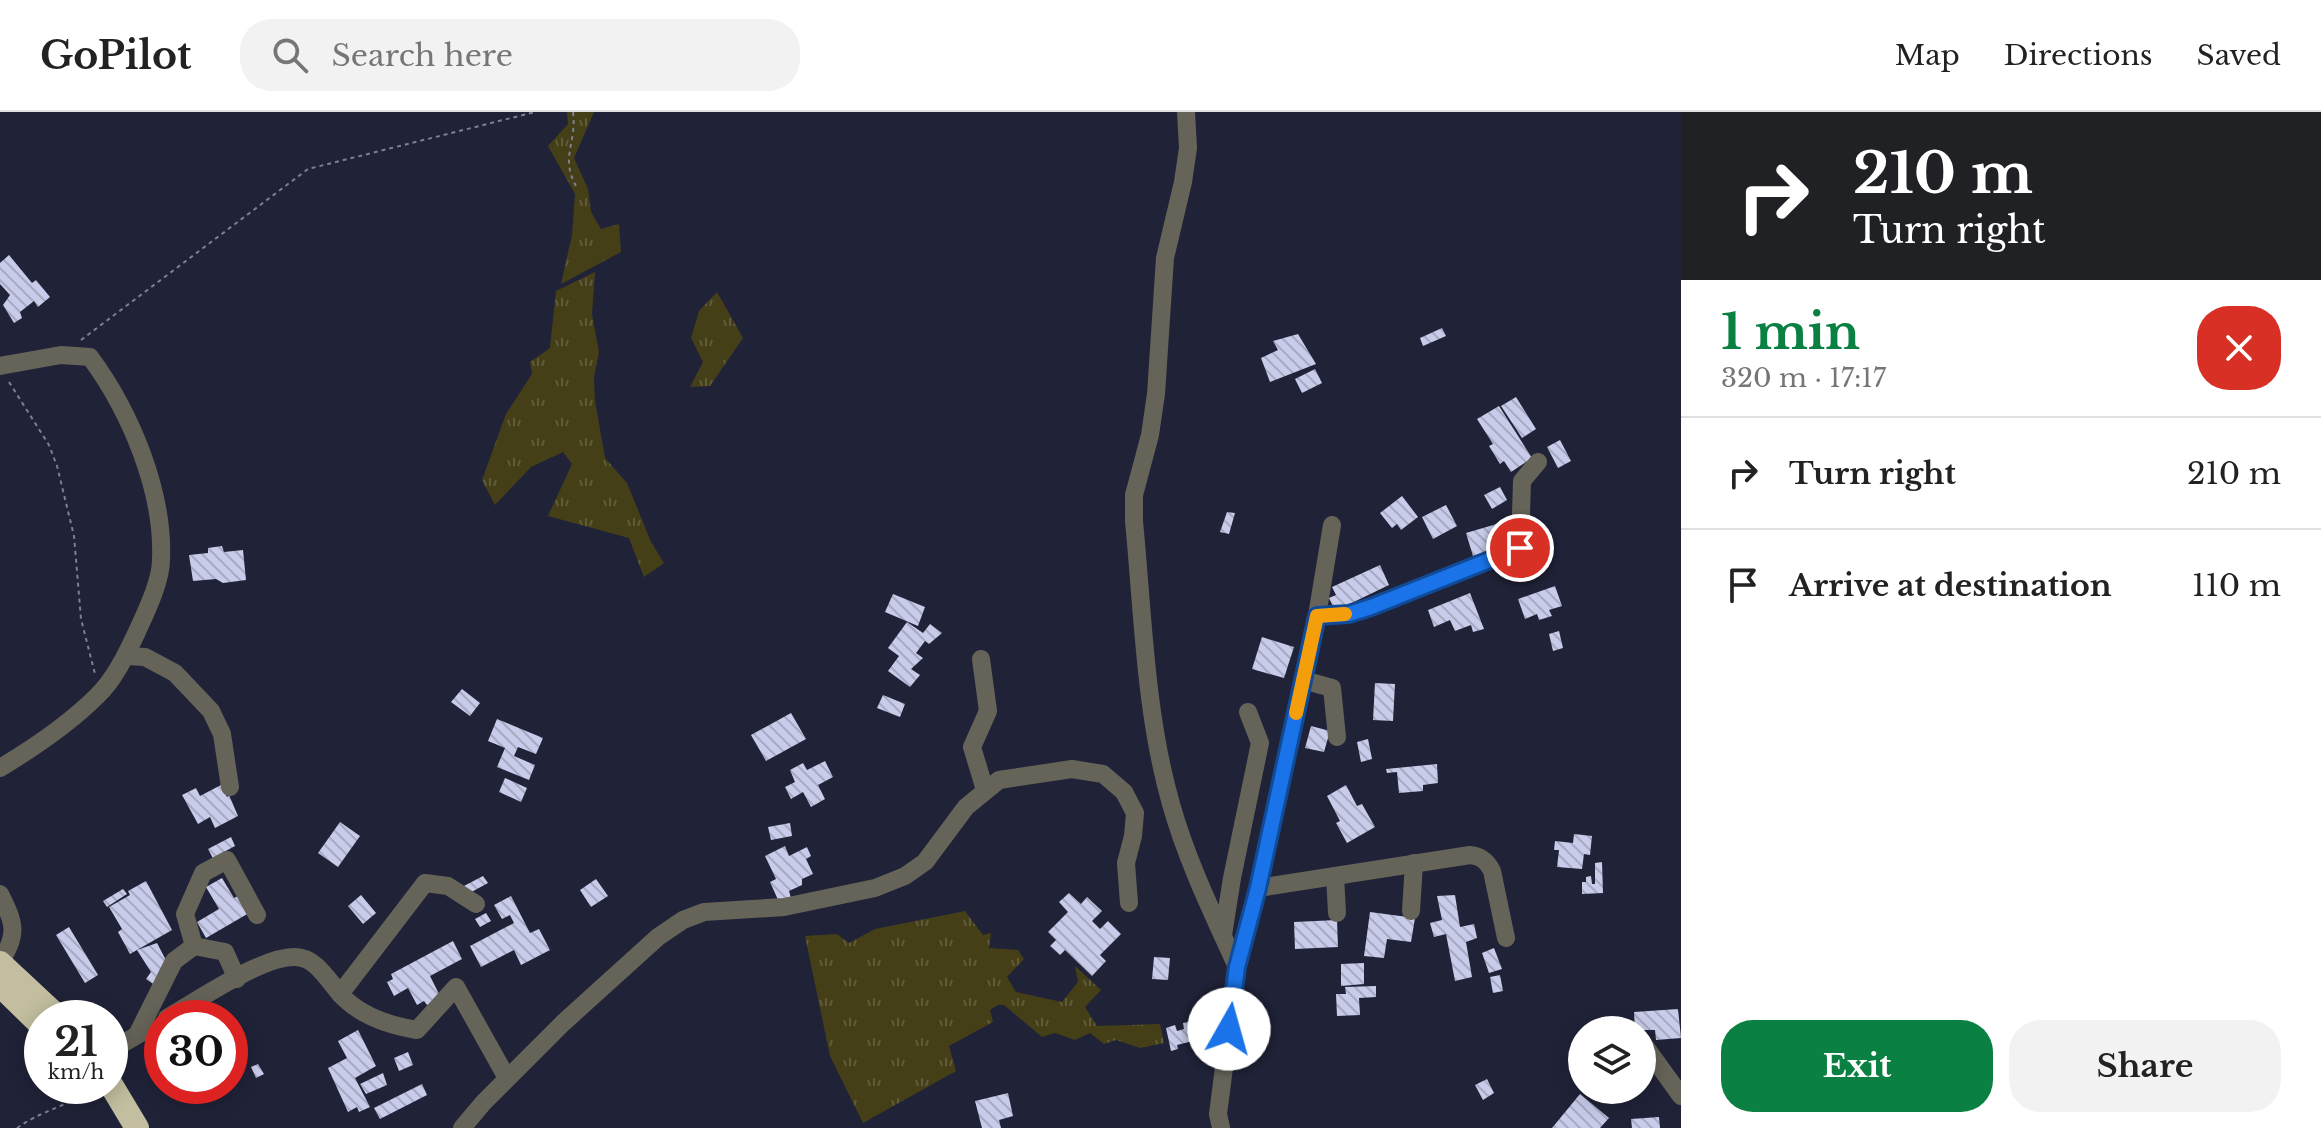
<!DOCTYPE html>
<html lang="en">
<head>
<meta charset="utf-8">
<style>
	:root { --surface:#fff; --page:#f2f2f2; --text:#222; --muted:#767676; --line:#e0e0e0; --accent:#0b8043 }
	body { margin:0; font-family:"Libre Baskerville",serif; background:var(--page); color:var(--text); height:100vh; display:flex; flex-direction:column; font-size:30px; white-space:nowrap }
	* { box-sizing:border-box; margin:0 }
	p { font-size:26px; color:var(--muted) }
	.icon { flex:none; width:44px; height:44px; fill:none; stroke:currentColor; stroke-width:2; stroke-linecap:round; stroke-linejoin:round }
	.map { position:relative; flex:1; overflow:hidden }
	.side { display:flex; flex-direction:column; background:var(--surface); width:640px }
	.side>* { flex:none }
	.banner { background:#202124; color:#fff; overflow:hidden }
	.buttons { position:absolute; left:1568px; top:904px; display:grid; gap:16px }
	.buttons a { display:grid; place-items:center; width:88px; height:88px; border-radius:50%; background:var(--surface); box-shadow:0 4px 20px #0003; font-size:40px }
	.speed { position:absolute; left:24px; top:888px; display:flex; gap:16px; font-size:40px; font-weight:700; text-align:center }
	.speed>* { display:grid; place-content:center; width:104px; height:104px; border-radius:50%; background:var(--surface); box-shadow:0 4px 20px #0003; line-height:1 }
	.speed small { font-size:20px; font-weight:400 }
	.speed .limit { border:12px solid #d22; background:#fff; color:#111 }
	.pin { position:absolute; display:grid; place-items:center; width:68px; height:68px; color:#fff; margin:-34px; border:4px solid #fff; border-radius:50%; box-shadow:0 2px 8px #0007 }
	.me { position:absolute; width:88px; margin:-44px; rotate:7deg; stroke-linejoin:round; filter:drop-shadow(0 0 6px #0008) }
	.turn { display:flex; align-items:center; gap:28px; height:168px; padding:0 40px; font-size:36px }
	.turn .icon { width:104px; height:104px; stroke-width:2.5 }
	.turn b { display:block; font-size:56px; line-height:68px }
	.round { display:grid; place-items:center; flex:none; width:84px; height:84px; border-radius:32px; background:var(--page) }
	.overview { display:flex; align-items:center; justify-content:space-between; height:136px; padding:0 40px }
	h1 { font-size:48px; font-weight:700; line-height:60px; color:var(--accent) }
	.action { display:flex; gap:16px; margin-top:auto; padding:16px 40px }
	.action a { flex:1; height:92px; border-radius:32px; background:var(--accent); color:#fff; font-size:32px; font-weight:700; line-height:92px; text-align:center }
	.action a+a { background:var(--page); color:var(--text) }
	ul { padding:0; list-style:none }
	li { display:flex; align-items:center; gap:24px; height:112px; padding:0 40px; border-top:2px solid var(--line) }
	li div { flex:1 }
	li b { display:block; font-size:30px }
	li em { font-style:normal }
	header { display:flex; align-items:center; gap:48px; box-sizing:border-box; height:112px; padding:0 40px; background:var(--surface); border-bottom:2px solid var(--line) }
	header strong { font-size:38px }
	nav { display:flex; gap:44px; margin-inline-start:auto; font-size:28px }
	.search { width:560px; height:72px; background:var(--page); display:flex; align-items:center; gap:20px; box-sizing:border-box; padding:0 28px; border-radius:32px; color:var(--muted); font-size:30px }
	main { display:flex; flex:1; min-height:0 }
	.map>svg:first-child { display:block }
	.grass { fill:url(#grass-tufts) }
	.building { fill:url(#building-back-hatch) }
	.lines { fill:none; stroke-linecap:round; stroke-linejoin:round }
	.path { stroke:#7d7f92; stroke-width:2; stroke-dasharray:4 4; stroke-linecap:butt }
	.minor { stroke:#666458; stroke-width:18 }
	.highway { stroke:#c2be9f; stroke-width:24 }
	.route-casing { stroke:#114b97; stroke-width:20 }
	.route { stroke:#1a73e8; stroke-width:14 }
	.slow { stroke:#f59e0b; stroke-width:14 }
</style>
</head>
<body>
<header>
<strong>GoPilot</strong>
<div class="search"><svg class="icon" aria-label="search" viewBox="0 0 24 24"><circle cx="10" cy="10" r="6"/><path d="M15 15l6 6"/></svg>Search here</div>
<nav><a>Map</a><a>Directions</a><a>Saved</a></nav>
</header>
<main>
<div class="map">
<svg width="1681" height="1016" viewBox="0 0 1681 1016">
	<defs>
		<pattern id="grass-tufts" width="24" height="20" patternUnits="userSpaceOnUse" patternTransform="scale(2)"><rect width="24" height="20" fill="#453f17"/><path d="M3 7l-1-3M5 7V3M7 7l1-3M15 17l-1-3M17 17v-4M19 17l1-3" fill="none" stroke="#605b3a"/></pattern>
		<pattern id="building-back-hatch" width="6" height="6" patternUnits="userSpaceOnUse" patternTransform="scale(2)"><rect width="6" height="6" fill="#c8ccea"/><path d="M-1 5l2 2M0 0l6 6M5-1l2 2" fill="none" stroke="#a8aac2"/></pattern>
	</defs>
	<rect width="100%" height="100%" fill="#202238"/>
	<g class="grass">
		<polygon points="567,0 594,0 574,46 588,77 591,100 601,117 619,112 621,140 561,172 572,123 575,82 548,34 568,12"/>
		<polygon points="595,160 592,203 599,240 594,265 595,289 605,346 627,371 651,430 664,451 644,465 629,426 548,404 572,352 563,340 531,355 495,393 482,368 506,302 532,262 530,250 550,236 556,179"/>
		<polygon points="717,180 743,226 710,274 690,275 703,250 691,226 699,199"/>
		<polygon points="965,799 983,823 991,821 989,836 1018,838 1024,847 1007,865 1016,880 1062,890 1078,870 1075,854 1101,878 1085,895 1097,914 1160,912 1164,931 1140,936 1116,928 1104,932 1090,921 1075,928 1055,921 1042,925 1004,893 998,893 990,898 993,910 949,934 956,959 863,1011 830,944 805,824 837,822 849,831 875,817"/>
	</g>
	<g class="building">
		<polygon points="9,143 32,171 36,168 50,185 38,195 34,189 20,200 22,206 14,211 3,193 10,183 0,172 0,151"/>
		<polygon points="1442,216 1446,224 1423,234 1420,226"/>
		<polygon points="1298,222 1316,252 1270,270 1261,246 1278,238 1273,229"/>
		<polygon points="1315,257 1322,271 1302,281 1295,267"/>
		<polygon points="1516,285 1536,317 1522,326 1501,294"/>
		<polygon points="1499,294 1532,346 1511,360 1504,349 1500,352 1489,334 1493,332 1477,307"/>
		<polygon points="1560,328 1571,349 1558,356 1547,335"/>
		<polygon points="1500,375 1507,388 1492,397 1484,383"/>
		<polygon points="1402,384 1418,405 1401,418 1397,412 1392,416 1380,401"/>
		<polygon points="1446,393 1457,414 1433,427 1422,405"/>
		<polygon points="1227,400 1235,401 1229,422 1220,420"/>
		<polygon points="1500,411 1507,434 1473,444 1466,421"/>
		<polygon points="222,434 224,440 243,438 246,468 223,471 216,467 193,469 189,443 208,441 208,436"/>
		<polygon points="1380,453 1389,473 1335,499 1329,486 1336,483 1332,475"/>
		<polygon points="1555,474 1562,494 1549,498 1552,504 1539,508 1537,502 1525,507 1518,487"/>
		<polygon points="1470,481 1484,517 1473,520 1471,513 1455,519 1450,508 1434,515 1428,498"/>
		<polygon points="893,482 925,495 918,514 885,500"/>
		<polygon points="907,510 923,521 930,512 942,521 929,532 925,529 916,541 923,546 911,557 920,563 910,575 888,559 899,544 888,536"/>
		<polygon points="1559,519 1563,536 1553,539 1549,522"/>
		<polygon points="1262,525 1294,535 1284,566 1252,557"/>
		<polygon points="1375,571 1395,572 1393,609 1373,608"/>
		<polygon points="462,577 480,591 470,604 451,590"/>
		<polygon points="883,583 905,592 900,605 877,596"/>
		<polygon points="791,601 806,627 766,649 751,623"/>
		<polygon points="497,607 543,626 536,642 518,635 514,644 535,653 529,668 497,655 505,636 488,629"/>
		<polygon points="1311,614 1330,619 1324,640 1305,636"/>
		<polygon points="1368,627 1372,647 1361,650 1357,630"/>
		<polygon points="825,649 833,665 818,673 825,687 811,695 803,680 791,687 785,675 795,670 790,658 803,651 807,658"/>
		<polygon points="1437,652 1438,671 1423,673 1423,679 1399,681 1397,660 1387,661 1386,657"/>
		<polygon points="505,666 527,676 521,690 499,680"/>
		<polygon points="221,673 227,685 229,683 238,704 215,716 210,705 198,712 182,683 196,676 200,684"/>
		<polygon points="1346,673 1357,694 1362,692 1375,715 1347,731 1336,711 1340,709 1327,684"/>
		<polygon points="340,710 360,724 338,755 318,741"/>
		<polygon points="790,711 792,724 771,728 768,715"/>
		<polygon points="1574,722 1592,724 1590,743 1584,742 1582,757 1557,755 1559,738 1554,738 1555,729 1573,731"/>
		<polygon points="231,725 235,734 222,741 216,752 208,737"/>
		<polygon points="785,734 789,744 807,735 811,744 806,747 813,762 802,767 802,773 789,779 791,786 779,790 770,770 776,767 765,744"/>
		<polygon points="1602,750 1603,781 1582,782 1582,770 1586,770 1586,765 1591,764 1592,772 1595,772 1595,751"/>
		<polygon points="483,764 488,771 466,783 462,775"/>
		<polygon points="222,766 234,786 238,784 249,801 206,826 197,810 219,797 206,775"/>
		<polygon points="596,767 608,784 591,795 580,778"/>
		<polygon points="146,769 172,818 130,842 118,820 122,817 109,795 130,783 128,779"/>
		<polygon points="123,777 127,782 107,795 103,789"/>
		<polygon points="1069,781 1081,792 1087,785 1102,799 1092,809 1100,817 1108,809 1121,822 1100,843 1106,849 1092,864 1065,838 1060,843 1050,834 1056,828 1048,820 1068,800 1059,790"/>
		<polygon points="361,783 376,801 363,812 348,794"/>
		<polygon points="1455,783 1460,815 1474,812 1477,826 1466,830 1472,865 1455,869 1446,822 1434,825 1430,811 1442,808 1437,784"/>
		<polygon points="511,784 530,821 539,817 550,838 521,853 514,838 481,855 470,834 514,811 510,803 502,807 494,793"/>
		<polygon points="1370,800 1415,806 1411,830 1387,827 1384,846 1364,844"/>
		<polygon points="486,801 491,809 480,815 475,807"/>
		<polygon points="1337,808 1338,835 1295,837 1294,810"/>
		<polygon points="69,815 98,863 85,871 56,823"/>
		<polygon points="453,829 462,847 430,864 441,886 427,893 424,889 417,893 408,876 394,884 387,870 393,867 391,862"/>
		<polygon points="157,831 169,854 156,874 146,867 151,860 137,838"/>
		<polygon points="1494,836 1502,857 1489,861 1482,841"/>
		<polygon points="1154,845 1170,846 1168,868 1152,867"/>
		<polygon points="1364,851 1364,872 1341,874 1341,852"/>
		<polygon points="1500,863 1503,879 1493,881 1490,865"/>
		<polygon points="1376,874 1376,885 1359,886 1360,903 1337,904 1336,882 1346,882 1345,875"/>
		<polygon points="1678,897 1681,926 1656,928 1655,918 1635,918 1634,900"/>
		<polygon points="1193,909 1197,928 1177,933 1178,937 1171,939 1166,916 1175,913 1177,919 1184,917 1183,911"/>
		<polygon points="358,918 376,954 355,966 370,995 359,1000 357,995 348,1000 328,956 347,946 338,929"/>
		<polygon points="408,940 413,953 399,959 394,946"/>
		<polygon points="258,952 264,962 256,966 251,955"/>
		<polygon points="383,961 387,973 366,982 360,972"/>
		<polygon points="1487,967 1494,981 1483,988 1475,973"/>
		<polygon points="422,972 427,983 380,1007 374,996"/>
		<polygon points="1008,981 1013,1004 999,1008 1001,1016 982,1016 975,989"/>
		<polygon points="1580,982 1609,1006 1600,1016 1552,1016"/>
		<polygon points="1659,1005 1660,1016 1632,1016 1631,1007"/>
	</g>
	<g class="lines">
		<g class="path">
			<path d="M573,0C577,31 560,45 576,74"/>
			<polyline points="81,228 308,57 535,0"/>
			<polyline points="9,270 49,333 57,354 74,424 81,507 95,562"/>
			<path d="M17,1016C39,1000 68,993 92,979"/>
		</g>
		<g class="minor">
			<path d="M1186,0L1188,36L1183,70L1165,146L1156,282L1150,323L1134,383V409C1143,502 1145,601 1171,692C1187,749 1213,802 1237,855"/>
			<path d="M0,254L61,243L90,245C130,299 164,379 161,448C161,470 145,502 136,522C126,543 114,568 97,584C68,613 35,635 0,656"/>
			<polyline points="1520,436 1522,369 1538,350"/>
			<polyline points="1317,504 1349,502 1371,495 1537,429"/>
			<polyline points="126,544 145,545 175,561 211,599 222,622 230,675"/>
			<polyline points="981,547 988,599 972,635 985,678"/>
			<polyline points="1303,568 1332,576 1337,625"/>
			<polyline points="1335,764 1337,801"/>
			<path d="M1258,776L1470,743C1481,744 1487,749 1492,759L1506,826"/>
			<path d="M0,782C14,810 19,822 0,850"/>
			<polyline points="1411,799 1414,751"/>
			<polyline points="1223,823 1232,766 1260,631 1248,600"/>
			<polyline points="237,867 225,840 194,834 185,802 203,761 227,748 257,803"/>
			<polyline points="340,882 425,771 448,774 476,792"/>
			<path d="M167,906C197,889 262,844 295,845C318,845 330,873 345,887C364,905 393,914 417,918L456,875L507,966"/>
			<polyline points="137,923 174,849 194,834"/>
			<polyline points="1642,930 1681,984"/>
			<polyline points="110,939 146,918"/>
			<polyline points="462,1016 484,990 563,911 658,825 683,808 704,800 784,795 875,776 905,764 925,750 966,695 999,668 1072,657 1103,662 1124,680 1135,701 1133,724 1126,751 1129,791"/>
			<polyline points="1221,1016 1218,1002 1237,855 1258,776 1317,504 1332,413"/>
		</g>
		<g class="highway">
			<polyline points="0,851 59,906"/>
			<polyline points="0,873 42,914"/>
			<polyline points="110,971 137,1016"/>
		</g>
	</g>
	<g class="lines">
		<defs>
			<polyline id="route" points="1229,917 1237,855 1258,776 1317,504 1349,502 1371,495 1520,436"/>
		</defs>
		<use href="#route" class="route-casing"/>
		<use href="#route" class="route"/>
		<polyline class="slow" points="1296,601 1317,504 1345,502"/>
	</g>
</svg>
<div class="buttons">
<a><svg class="icon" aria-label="layers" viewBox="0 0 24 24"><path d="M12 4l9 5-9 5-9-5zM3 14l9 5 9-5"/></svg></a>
</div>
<div class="speed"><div>21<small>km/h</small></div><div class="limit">30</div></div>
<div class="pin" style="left:1520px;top:436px;background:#d93025"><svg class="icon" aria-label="arrive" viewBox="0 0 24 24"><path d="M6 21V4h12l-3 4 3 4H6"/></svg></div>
<svg class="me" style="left:1229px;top:917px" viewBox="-20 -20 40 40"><circle r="19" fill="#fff"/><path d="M0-13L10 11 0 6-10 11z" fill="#1a73e8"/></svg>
</div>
<section class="side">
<div class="banner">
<div class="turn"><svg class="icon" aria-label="right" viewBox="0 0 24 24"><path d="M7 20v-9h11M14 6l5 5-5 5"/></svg><div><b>210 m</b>Turn right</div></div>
</div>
<div class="overview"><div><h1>1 min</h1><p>320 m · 17:17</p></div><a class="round" style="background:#d93025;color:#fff"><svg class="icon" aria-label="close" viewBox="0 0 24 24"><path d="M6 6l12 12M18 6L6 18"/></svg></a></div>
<ul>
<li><svg class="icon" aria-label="right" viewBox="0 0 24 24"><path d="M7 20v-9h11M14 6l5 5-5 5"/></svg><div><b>Turn right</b></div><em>210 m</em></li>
<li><svg class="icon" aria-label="arrive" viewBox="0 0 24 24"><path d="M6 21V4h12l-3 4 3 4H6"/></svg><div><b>Arrive at destination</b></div><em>110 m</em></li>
</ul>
<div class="action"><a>Exit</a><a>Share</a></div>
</section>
</main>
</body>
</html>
